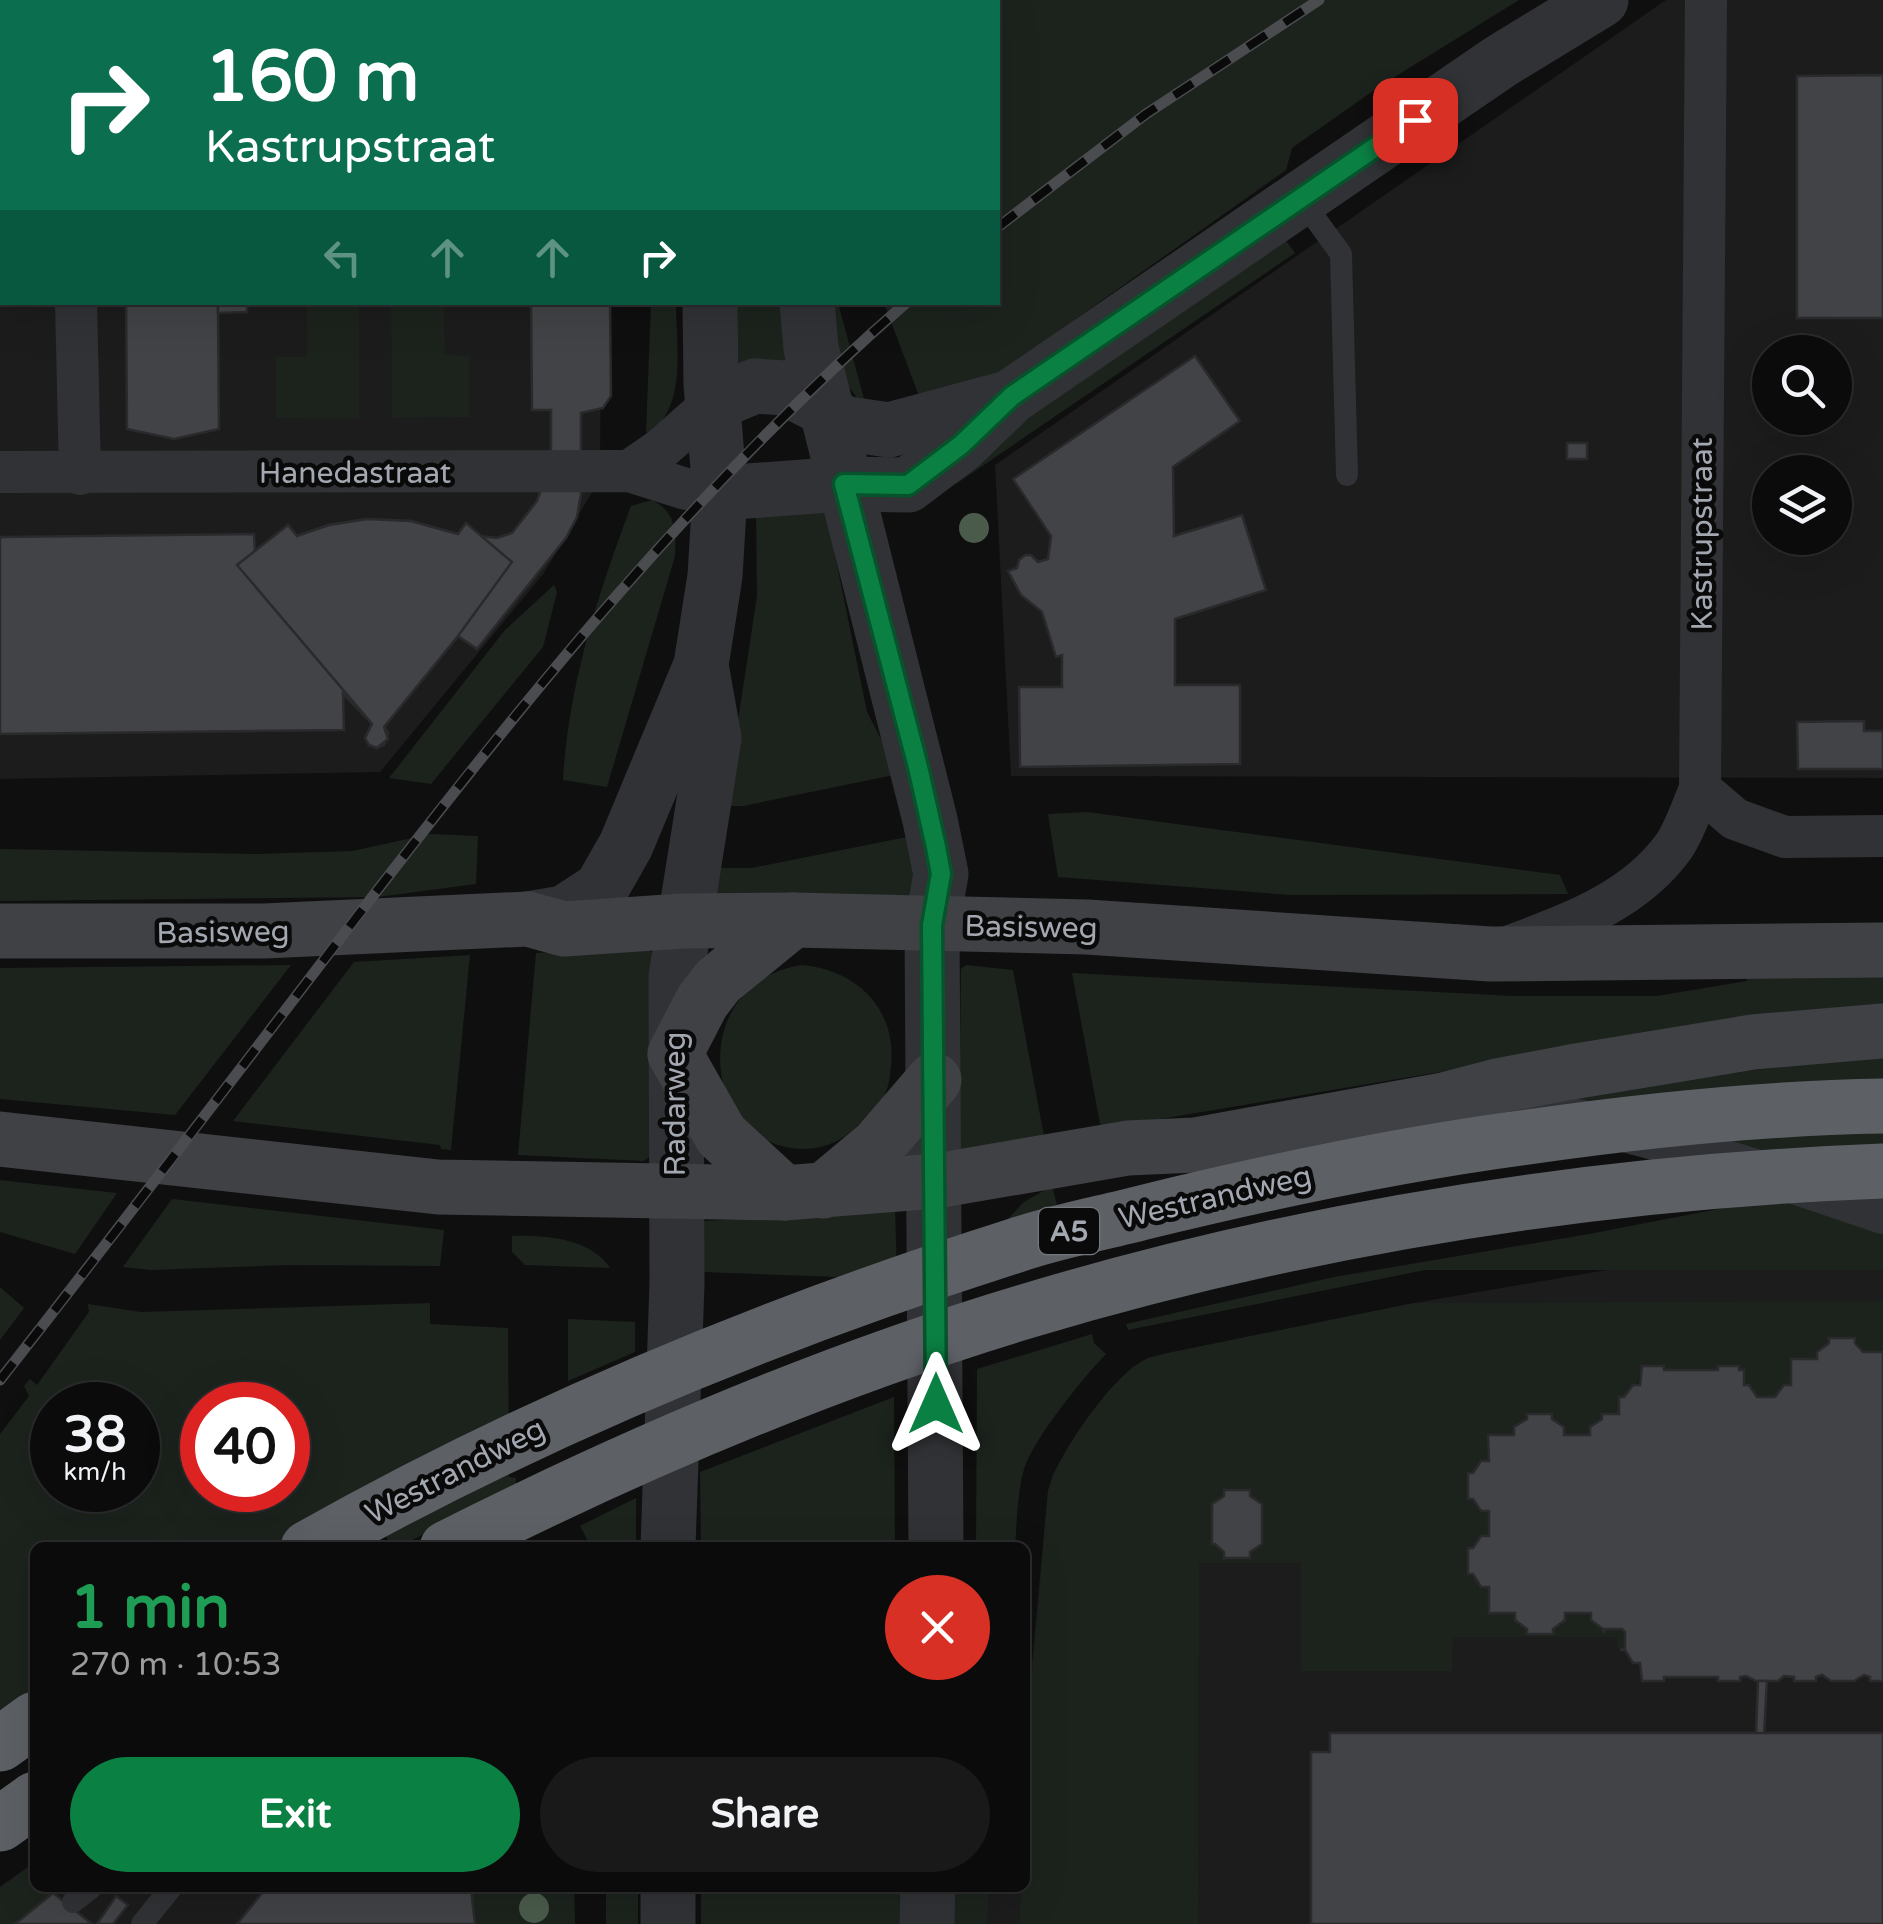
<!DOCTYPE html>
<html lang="en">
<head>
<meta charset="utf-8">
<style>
	:root { --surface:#0b0b0c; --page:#19191a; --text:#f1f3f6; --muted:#9a9b9d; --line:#2b2b2d; --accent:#0b8043 }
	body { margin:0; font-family:"Varela Round",sans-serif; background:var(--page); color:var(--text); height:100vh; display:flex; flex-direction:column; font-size:38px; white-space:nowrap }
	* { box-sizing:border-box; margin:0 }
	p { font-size:32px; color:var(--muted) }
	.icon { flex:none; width:55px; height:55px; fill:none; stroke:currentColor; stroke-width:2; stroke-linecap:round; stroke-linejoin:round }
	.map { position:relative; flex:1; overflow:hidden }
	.panel { position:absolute; left:30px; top:1542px; width:1000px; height:350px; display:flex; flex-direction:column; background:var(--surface); border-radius:15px; box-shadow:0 10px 40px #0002,0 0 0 2px var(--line) }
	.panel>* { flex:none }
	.banner { position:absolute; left:0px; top:0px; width:1000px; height:305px; box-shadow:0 10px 40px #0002,0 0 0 2px var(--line); background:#0b6e4f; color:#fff; overflow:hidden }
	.controls { position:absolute; left:1752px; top:335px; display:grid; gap:20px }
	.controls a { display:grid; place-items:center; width:100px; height:100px; border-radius:50%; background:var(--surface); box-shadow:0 10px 40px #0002,0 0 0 2px var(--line); font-size:50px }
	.speed { position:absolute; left:30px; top:1382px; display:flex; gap:20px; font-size:50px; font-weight:700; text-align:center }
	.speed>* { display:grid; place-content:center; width:130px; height:130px; border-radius:50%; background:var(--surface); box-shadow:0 10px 40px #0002,0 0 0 2px var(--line); line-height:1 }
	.speed small { font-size:25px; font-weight:400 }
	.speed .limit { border:15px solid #d22; background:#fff; color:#111 }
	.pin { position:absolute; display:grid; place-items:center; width:85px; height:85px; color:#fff; margin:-42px; border-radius:20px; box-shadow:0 5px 15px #0006 }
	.me { position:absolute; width:110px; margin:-55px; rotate:0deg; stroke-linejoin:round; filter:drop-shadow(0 0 8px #0008) }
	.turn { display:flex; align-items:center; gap:35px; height:210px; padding:0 40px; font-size:45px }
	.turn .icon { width:130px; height:130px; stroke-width:2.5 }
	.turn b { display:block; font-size:70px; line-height:85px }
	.lanes { display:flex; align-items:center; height:95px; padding:0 40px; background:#0003; justify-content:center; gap:50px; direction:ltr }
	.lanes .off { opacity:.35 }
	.round { display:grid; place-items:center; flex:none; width:105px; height:105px; border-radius:52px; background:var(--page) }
	.summary { display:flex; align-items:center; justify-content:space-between; height:170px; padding:0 40px }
	h1 { font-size:60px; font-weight:800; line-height:75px; color:#1e9e55 }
	.cta { display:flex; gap:20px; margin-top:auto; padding:20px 40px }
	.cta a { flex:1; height:115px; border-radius:60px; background:var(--accent); color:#fff; font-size:40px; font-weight:800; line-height:115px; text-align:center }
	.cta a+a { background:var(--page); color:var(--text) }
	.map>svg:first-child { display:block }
	.built { fill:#1c1c1d; fill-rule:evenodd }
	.green { fill:#1c231d; fill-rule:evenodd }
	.pier { fill:#0f0f10 }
	.building { fill:#414346; stroke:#2a2a2c; stroke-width:2.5 }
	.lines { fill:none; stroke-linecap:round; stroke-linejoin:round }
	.service { stroke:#313235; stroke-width:22 }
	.minor { stroke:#313235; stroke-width:42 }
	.tertiary { stroke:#313235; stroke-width:55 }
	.secondary { stroke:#3f4145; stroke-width:55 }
	.motorway { stroke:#5d6065; stroke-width:55 }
	.rail-casing { stroke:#4a4c50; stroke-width:11 }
	.rail { stroke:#0a0a0b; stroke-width:8; stroke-dasharray:22; stroke-linecap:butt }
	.motorway-bridge { stroke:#5d6065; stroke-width:55 }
	.tree { fill:#4a5b4b }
	.route-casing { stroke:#07532c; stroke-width:25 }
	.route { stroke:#0b8043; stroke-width:18 }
	.labels { text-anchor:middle; stroke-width:9; stroke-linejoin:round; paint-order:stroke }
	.shield { fill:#0a0a0b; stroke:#74787e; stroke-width:2.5 }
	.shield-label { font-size:28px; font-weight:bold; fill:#a2a7b0 }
	.street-label { font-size:30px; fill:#a2a7b0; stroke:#0a0a0b }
</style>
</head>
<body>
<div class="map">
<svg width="1883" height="1924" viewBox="0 0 1883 1924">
	<rect width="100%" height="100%" fill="#0f0f10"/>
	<g class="built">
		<polygon points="0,0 602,0 2,2 2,302 601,303 600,479 544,573 380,772 0,779"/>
		<path d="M1666,0H1883V778L1011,776L995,465ZM1770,352H1835V418H1770ZM1770,472H1835V538H1770Z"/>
		<polygon points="1741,1247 1883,1249 1883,1924 954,1924 956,1888 1025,1888 1025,1737 1048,1491 1053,1474 1068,1447 1132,1368 1147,1358 1168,1353 1414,1303"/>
		<polygon points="61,1888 574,1888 575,1924 15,1924"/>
	</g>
	<g class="green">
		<polygon points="875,0 1519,0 1380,86 1292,148 1286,170 984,384 922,404 884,303 998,302 998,2"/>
		<polygon points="1286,241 1295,253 956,484 949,474 986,445"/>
		<polygon points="307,303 359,303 359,419 276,418 276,357 307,357"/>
		<polygon points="391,303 444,303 445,355 469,356 469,417 392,418"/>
		<path d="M651,303H676C676,348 688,403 649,435L646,432Z"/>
		<polygon points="733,303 784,303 795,363 739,368"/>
		<polygon points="823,303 838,303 864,399 858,399 848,386"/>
		<path d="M652,500C676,512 676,531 675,556L607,787L563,780C568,686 598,594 631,506Z"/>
		<polygon points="824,501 867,712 899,774 743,806 725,806 757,596 756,506"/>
		<polygon points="554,585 557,592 543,647 431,784 389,778 505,630"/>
		<polygon points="1087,812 1560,875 1568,894 1290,895 1058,877 1048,814"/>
		<polygon points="431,834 478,836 476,884 378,897 0,901 0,849 257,854 352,851"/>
		<polygon points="907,837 921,895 712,897 716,868 752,868"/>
		<polygon points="646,946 652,953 649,1157 644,1161 518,1155 536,953"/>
		<polygon points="470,955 451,1150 441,1149 440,1145 233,1121 354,962"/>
		<polygon points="291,965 175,1115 0,1099 0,968"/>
		<path d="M802,965C857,970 897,1009 891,1066C890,1076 889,1087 884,1096C880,1104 870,1112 864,1119C848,1137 830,1148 805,1149C700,1149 685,983 802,965Z"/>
		<polygon points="966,965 1013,970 1044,1136 966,1151 959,1149 961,969"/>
		<polygon points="1883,971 1883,1008 1750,1020 1101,1129 1072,973 1513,996 1657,996 1747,981 1746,973"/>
		<polygon points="1883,1052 1883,1158 1786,1167 1570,1096"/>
		<polygon points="0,1180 117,1193 75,1254 0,1232"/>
		<polygon points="1052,1186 1067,1244 999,1228 1024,1202"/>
		<polygon points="1796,1194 1883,1226 1883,1270 1425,1270 1128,1330 1126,1324 1334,1277 1589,1234"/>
		<polygon points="172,1199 444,1230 440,1266 289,1265 151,1270 123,1267"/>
		<polygon points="895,1209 897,1276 892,1279 704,1272 703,1221"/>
		<path d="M512,1236C545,1235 590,1238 610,1268L525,1265L512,1252Z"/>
		<polygon points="0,1287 24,1308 0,1340"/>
		<path d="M1883,1301V1352H1863L1855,1338H1830L1817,1359H1791V1385H1784L1775,1397H1757L1749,1385H1744L1743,1370L1739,1366H1718V1370H1664L1663,1366H1643C1636,1380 1637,1394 1622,1410C1613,1420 1603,1418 1590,1435H1564V1428L1552,1419V1414H1527L1514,1435H1488L1489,1461H1482L1473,1473H1468V1498L1489,1511V1536L1468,1549V1574L1489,1587V1612L1515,1613V1620L1527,1629H1553L1565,1620V1613H1591V1620L1603,1629V1633L1605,1629H1622L1625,1632V1648H1618L1617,1637H1453L1452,1671H1301V1563H1199L1198,1924H1019L1021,1888H1025L1027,1732L1048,1491C1058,1455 1102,1392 1132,1368C1143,1359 1155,1356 1168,1353L1414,1303Z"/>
		<path d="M430,1303V1324L508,1328L509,1477L516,1478V1488L398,1547H392L379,1524L370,1531L380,1547L35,1548V1729L0,1754V1434L29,1396L24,1386L30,1379L37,1385L89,1312L88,1304L141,1312ZM52,1405H138V1490H52ZM202,1405H288V1490H202Z"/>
		<polygon points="568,1319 635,1322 635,1352 568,1381"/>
		<path d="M1092,1334L1094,1343L1106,1354C1083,1378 1034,1438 1024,1469C1017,1494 1017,1522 1015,1547H976L977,1369Z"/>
		<polygon points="894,1397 895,1547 701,1547 700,1472"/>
		<polygon points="636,1498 636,1547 591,1547 580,1526"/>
		<polygon points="35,1862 35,1888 61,1888 15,1924 0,1924 0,1887"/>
		<polygon points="471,1888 574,1888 575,1924 475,1924"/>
		<rect x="606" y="1888" width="32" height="36"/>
		<rect x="701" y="1888" width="208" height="36"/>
		<polygon points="956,1888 989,1888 987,1924 954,1924"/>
	</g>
	<polygon class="pier" points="35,1724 35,1795 0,1819 0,1748"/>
	<g class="building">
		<rect x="123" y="0" width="91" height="2"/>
		<rect x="527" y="0" width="80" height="2"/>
		<polygon points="1883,75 1883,318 1797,318 1797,76"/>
		<polygon points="126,302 218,302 219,429 174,439 127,429"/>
		<polygon points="218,302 247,302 247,312 218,313"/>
		<polygon points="531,302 610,302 611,396 603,408 581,413 581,494 577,517 566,538 477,649 458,636 384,727 388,733 384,745 377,748 369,745 365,738 372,724 343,694 344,730 0,734 0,537 254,534 255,551 288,525 297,536 329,525 367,519 411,521 458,534 466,523 480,536 497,538 512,533 537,501 551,462 551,410 532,410"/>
		<polygon points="1195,356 1240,421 1173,467 1174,536 1242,515 1266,590 1175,619 1175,685 1240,685 1240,764 1020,767 1019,687 1062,687 1062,655 1056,657 1042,612 1021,595 1008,571 1017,568 1019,560 1025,555 1031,555 1038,562 1048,559 1051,536 1013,479"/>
		<rect x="1567" y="443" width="20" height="16"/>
		<polygon points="367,519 411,521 458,534 466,523 512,562 458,636 384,727 388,739 377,748 369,745 365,738 372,724 237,565 288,525 297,536 329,525"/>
		<polygon points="1864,721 1864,731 1883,731 1883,769 1798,769 1797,722"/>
		<polygon points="1829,1338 1855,1338 1855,1343 1863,1352 1883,1352 1883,1681 1870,1681 1870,1677 1864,1675 1854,1681 1831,1681 1822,1675 1816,1677 1816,1681 1794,1681 1794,1677 1784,1676 1778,1681 1756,1681 1746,1676 1740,1677 1740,1681 1718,1681 1718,1677 1664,1677 1664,1681 1642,1681 1640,1663 1633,1663 1625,1650 1620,1650 1625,1648 1625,1632 1622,1629 1605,1629 1603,1633 1603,1629 1591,1620 1591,1613 1565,1613 1565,1620 1553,1629 1553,1634 1527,1634 1527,1629 1515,1620 1515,1613 1489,1613 1489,1587 1481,1587 1473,1574 1468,1574 1468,1548 1473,1548 1481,1536 1489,1536 1489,1511 1481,1511 1473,1499 1468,1499 1468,1473 1473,1473 1481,1461 1489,1461 1488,1435 1514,1435 1514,1427 1527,1419 1527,1414 1552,1414 1552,1419 1564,1427 1564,1435 1590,1435 1590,1427 1602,1419 1602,1414 1619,1414 1619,1397 1624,1397 1633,1385 1640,1385 1642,1366 1664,1366 1664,1370 1718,1370 1718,1366 1739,1366 1739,1370 1744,1370 1744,1385 1749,1385 1757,1397 1775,1397 1784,1385 1791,1385 1791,1359 1817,1359 1817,1352 1829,1343"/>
		<polygon points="1224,1490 1250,1490 1250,1496 1262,1504 1262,1544 1250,1552 1250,1558 1224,1558 1224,1552 1215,1544 1212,1544 1212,1504 1224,1496"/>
		<polygon points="1758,1681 1767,1681 1764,1734 1756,1733"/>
		<polygon points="1330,1733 1883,1733 1883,1924 1311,1924 1311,1752 1330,1752"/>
		<polygon points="266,1888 471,1888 475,1924 237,1924"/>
		<polygon points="53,1893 92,1924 15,1924"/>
		<polygon points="116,1896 128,1905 113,1924 97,1924"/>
	</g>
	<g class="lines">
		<g class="service">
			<polyline points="1301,199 1341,254 1347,475"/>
			<polyline points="73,1902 91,1888"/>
			<polyline points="142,1924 171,1888"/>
		</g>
		<g class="minor">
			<polyline points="71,0 71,2"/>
			<polyline points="76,302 80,474"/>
			<polyline points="629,471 661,449 712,404"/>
			<polyline points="0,472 629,471 686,489 720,493"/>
			<polyline points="1700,789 1735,819 1785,837 1883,836"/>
			<path d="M1508,947C1568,924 1634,902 1674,846C1685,830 1692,807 1700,789L1706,0"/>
			<path d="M1469,1103C1612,1116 1747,1168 1883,1213"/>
		</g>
		<g class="tertiary">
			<polyline points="706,0 706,2"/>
			<polyline points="806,2 806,0"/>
			<polyline points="807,302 811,348 930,820 941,874 932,925 936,1548"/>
			<polyline points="712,404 755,386 785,388 826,409 841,423 889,430 1004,399"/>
			<polyline points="720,493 844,484 908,485 961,445 1012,396 1501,61 1601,0"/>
			<polyline points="528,919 564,913 601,889 626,845 701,665 715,576 720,493 711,384 710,302"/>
			<polyline points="668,1548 677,1283 676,977 714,738 701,665"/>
			<polyline points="668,1888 668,1924"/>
			<polyline points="927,1924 928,1888"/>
		</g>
		<g class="secondary">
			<polyline points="0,931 264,931 528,919 564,929 682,921 793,920 1087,927 1490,954 1883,950"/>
			<polyline points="0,1139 438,1187 784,1193 936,1181 1128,1148 1195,1145 1443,1100 1497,1086 1571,1072 1753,1042 1883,1031"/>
			<polyline points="823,1191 878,1145 934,1080"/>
			<polyline points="784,1193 721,1135 675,1054 702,1002 718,981 793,920"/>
		</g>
		<g class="motorway">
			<polyline points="0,1744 35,1719"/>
			<polyline points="0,1824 35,1799"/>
		</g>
		<defs>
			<g id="rail">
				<polyline points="998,227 1146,114 1319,0"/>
				<path d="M0,1380C121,1226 240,1069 359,914C527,696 699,483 907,302"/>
			</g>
		</defs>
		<use href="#rail" class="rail-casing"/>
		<use href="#rail" class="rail"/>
		<g class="motorway-bridge">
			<path d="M308,1548C533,1421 771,1323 1017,1245C1058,1231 1103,1223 1145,1212C1272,1181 1399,1154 1528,1137C1646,1120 1764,1108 1883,1106"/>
			<path d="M447,1548C633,1454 827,1371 1027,1311C1304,1228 1595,1182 1883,1171"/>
		</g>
	</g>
	<g class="tree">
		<circle cx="974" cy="528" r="15"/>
		<circle cx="534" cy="1908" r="15"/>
	</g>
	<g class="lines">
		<defs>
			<polyline id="route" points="936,1404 932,925 941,874 936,847 918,767 844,484 908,485 961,445 1012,396 1415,120"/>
		</defs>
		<use href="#route" class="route-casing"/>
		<use href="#route" class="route"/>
	</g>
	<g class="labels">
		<rect class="shield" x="1039" y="1208" width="60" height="46" rx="8"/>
		<g class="shield-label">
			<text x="1069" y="1241">A5</text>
		</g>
		<g class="street-label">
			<text x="355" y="483">Hanedastraat</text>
			<text transform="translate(1702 534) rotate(-90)" y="10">Kastrupstraat</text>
			<text transform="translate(1031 927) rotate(1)" y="10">Basisweg</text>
			<text transform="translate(223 932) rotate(-1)" y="10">Basisweg</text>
			<text transform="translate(675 1104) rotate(-90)" y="10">Radarweg</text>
			<text transform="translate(1215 1197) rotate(-13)" y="10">Westrandweg</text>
			<text transform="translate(455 1471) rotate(-27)" y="10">Westrandweg</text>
		</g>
	</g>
</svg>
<div class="controls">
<a><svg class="icon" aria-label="search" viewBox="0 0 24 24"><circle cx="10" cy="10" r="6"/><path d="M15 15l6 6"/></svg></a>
<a><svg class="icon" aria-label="layers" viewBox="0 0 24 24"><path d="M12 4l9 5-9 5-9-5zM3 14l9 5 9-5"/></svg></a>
</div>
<div class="speed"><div>38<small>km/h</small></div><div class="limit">40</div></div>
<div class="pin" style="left:1415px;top:120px;background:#d93025"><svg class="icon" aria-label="arrive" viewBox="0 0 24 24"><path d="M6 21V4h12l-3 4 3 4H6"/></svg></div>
<svg class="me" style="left:936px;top:1404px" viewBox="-20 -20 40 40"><path d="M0-17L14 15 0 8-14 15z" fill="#0b8043" stroke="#fff" stroke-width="4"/></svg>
<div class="banner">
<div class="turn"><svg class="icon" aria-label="right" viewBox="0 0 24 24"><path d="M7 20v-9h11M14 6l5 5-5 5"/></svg><div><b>160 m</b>Kastrupstraat</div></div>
<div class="lanes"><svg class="icon off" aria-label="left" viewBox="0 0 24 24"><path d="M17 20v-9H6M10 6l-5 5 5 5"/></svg><svg class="icon off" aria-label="ahead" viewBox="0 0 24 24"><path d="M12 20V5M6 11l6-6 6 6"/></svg><svg class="icon off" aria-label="ahead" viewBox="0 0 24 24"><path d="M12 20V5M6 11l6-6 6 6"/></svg><svg class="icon" aria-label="right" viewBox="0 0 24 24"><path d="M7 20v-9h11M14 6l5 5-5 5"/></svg></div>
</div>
<section class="panel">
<div class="summary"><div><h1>1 min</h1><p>270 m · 10:53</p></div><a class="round" style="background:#d93025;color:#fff"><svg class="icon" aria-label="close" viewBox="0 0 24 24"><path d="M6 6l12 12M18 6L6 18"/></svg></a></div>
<div class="cta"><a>Exit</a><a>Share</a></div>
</section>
</div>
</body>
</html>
